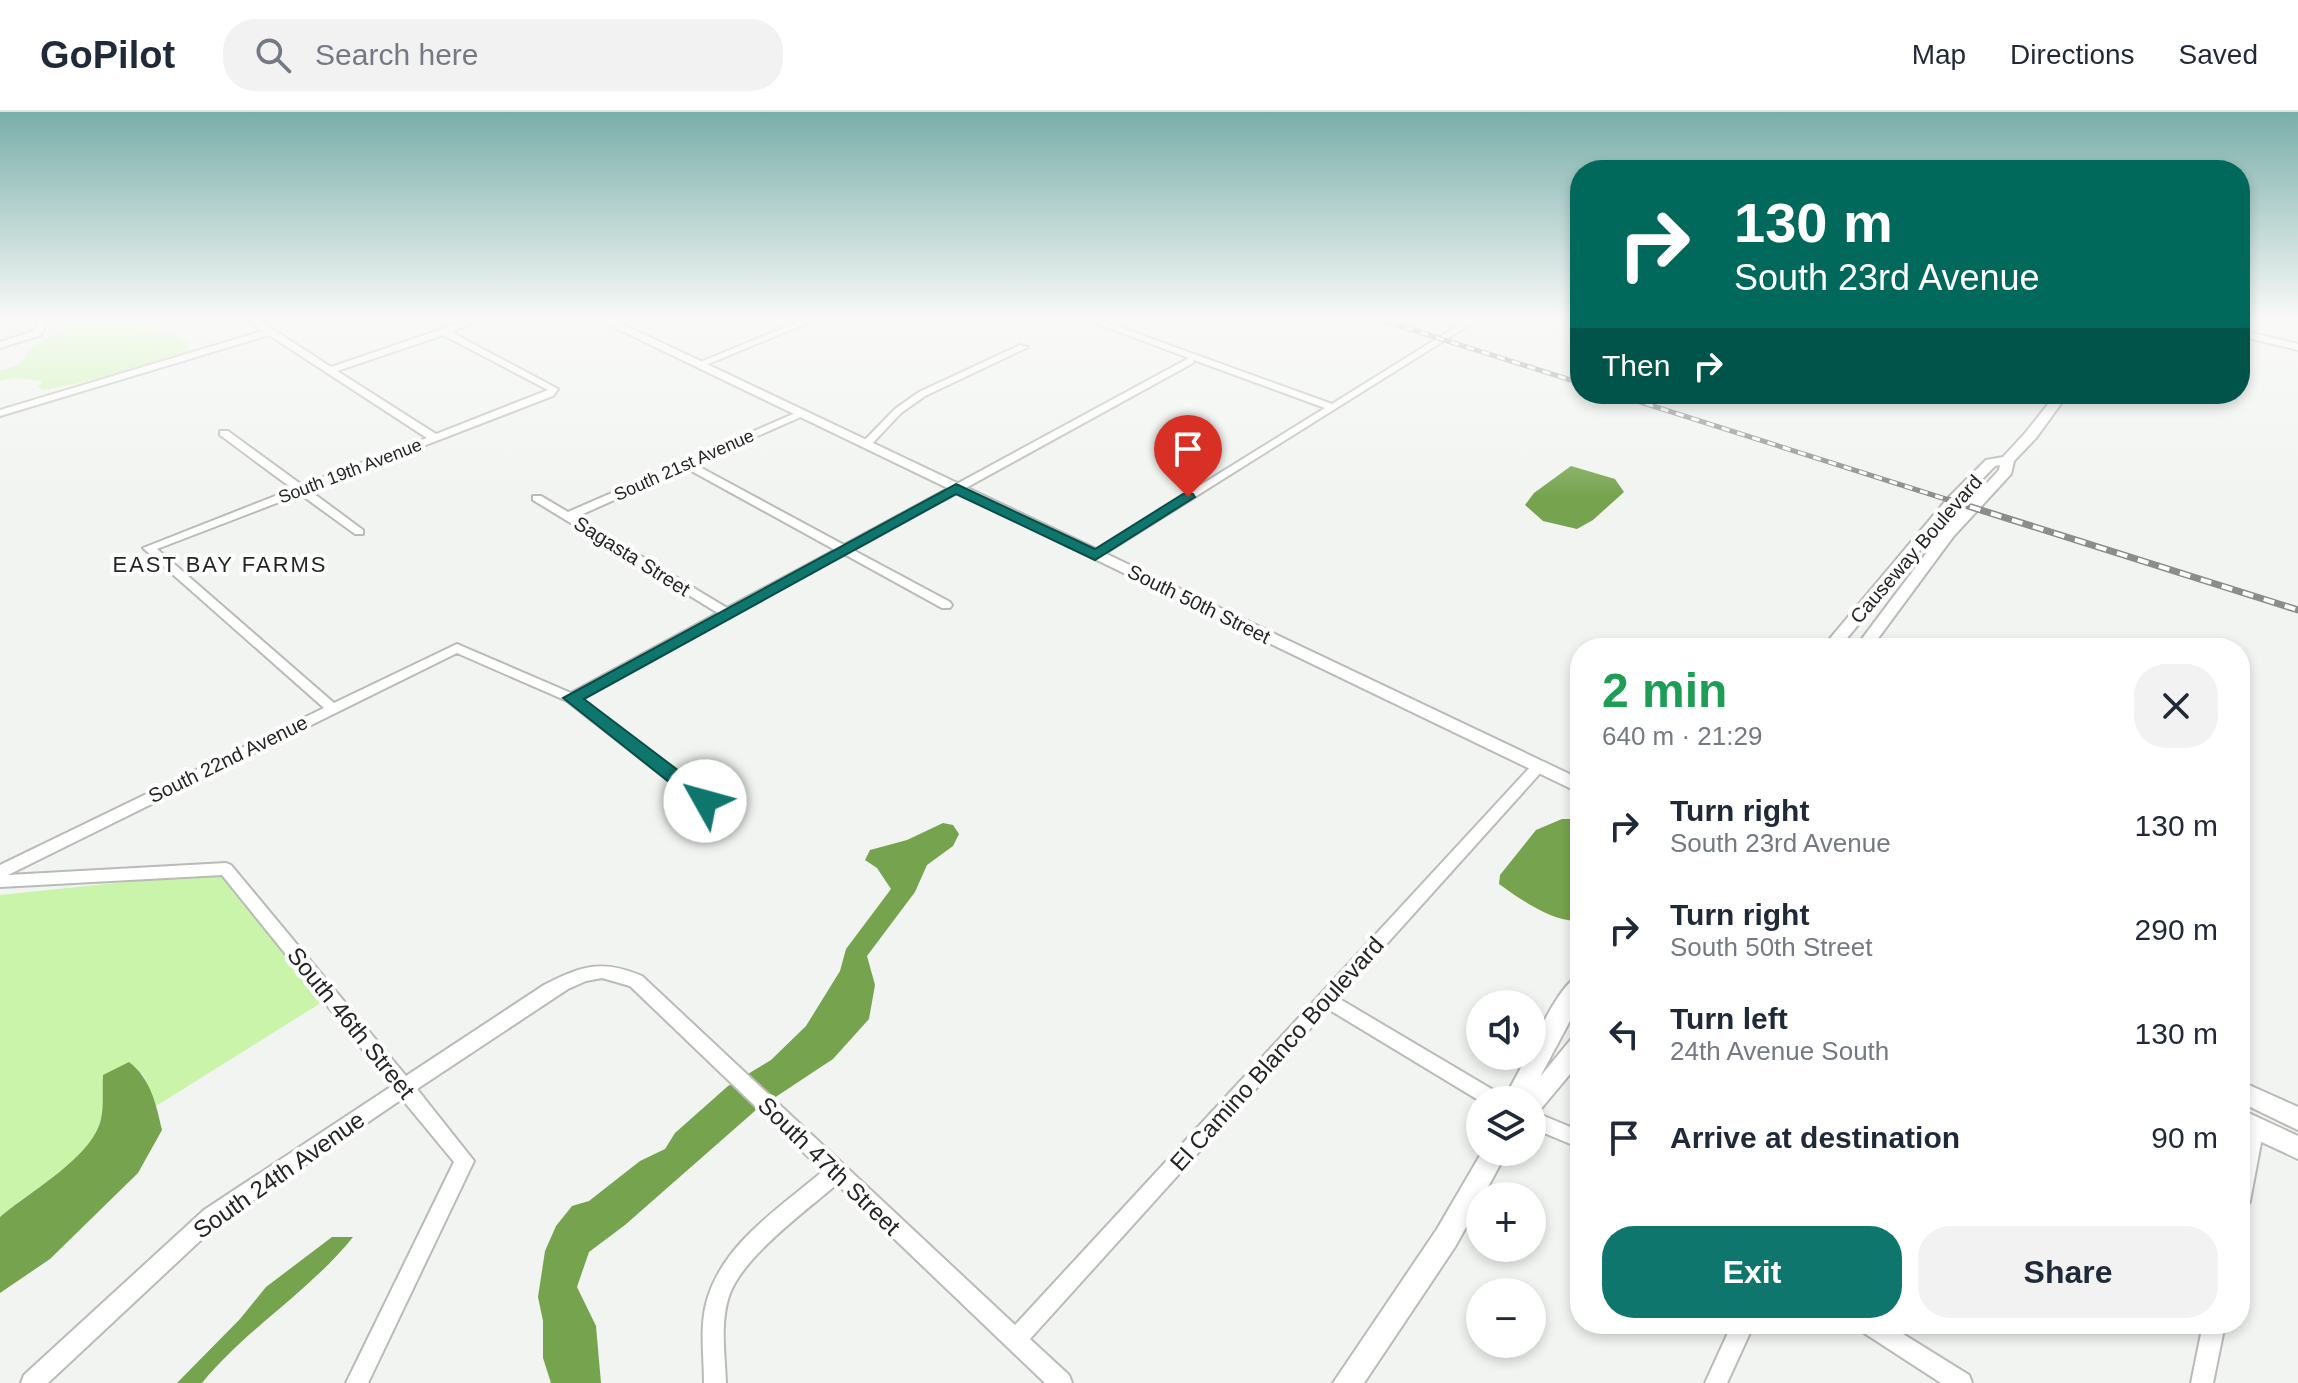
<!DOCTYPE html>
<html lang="en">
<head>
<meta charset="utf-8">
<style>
	:root { --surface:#fff; --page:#f2f2f3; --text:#1f2937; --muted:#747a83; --line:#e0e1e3; --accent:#0f766e }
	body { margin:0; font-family:Arial,sans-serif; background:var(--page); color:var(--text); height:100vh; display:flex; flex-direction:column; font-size:30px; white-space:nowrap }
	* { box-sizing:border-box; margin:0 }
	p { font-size:26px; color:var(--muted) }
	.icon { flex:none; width:44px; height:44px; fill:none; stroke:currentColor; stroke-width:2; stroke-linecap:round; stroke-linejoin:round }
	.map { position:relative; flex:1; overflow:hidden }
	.side { position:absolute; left:1570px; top:526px; width:680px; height:696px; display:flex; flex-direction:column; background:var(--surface); border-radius:32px; box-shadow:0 4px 12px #0003 }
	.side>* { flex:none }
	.banner { position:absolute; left:1570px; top:48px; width:680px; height:244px; border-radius:32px; box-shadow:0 4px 12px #0003; background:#00695c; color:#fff; overflow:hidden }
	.fabs { position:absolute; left:1466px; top:878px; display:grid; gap:16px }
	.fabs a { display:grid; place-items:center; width:80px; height:80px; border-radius:50%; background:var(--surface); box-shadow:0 4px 12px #0003; font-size:40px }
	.pin { position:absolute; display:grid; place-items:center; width:68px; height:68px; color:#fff; margin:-82px -34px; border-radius:50% 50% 50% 0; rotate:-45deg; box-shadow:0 0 8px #0007 }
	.pin .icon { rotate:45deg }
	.me { position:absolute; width:88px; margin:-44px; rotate:308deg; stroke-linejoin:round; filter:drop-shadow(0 0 6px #0008) }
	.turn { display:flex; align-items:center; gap:28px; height:168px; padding:0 32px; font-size:36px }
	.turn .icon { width:104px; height:104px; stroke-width:2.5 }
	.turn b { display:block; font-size:56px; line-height:68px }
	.then { display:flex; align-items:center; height:76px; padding:0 32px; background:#0003; gap:16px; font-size:30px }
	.round { display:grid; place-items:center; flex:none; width:84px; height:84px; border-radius:32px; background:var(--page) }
	.head { display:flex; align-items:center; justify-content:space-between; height:136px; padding:0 32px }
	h1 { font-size:48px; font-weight:700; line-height:60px; color:#1e9e55 }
	.cta { display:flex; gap:16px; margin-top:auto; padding:16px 32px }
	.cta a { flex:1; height:92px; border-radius:32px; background:var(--accent); color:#fff; font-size:32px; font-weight:700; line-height:92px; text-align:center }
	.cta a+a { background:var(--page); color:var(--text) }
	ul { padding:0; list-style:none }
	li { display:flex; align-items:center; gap:24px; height:104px; padding:0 32px }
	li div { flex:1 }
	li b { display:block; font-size:30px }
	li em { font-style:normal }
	header { display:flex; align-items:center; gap:48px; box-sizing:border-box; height:112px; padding:0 40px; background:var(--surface); border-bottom:2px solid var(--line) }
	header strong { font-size:38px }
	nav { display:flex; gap:44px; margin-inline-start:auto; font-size:28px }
	.search { width:560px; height:72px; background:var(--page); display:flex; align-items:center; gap:20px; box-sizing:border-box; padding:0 28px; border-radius:32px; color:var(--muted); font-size:30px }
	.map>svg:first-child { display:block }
	.green { fill:#c9f4a9 }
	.water { fill:#76a44e }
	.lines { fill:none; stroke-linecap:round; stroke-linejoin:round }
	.minor-casing { stroke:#b9bbb7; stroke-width:4 }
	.major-casing { stroke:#b9bbb7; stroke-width:4 }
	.minor { fill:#fff; fill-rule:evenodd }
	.major { fill:#fff; fill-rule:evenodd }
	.rail-far1-casing { stroke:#8b8d8a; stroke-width:5 }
	.rail-casing { stroke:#8b8d8a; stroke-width:7 }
	.rail-far1 { stroke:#fff; stroke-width:3; stroke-dasharray:8; stroke-linecap:butt }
	.rail { stroke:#fff; stroke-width:4; stroke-dasharray:11; stroke-linecap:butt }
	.route { fill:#0f766e; stroke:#0a4d48; stroke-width:2 }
	.labels { text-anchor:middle; stroke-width:8; stroke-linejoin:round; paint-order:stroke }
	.far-street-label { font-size:18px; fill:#252624; stroke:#fff }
	.street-label { font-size:20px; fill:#252624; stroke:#fff }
	.neighbourhood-label { font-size:22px; letter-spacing:2px; fill:#252624; stroke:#fff }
	.near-street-label { font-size:24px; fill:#252624; stroke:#fff }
</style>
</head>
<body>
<header>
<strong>GoPilot</strong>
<div class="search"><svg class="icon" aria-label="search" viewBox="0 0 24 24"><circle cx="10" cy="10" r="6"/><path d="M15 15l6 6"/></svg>Search here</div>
<nav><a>Map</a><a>Directions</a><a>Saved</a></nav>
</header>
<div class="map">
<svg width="2298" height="1271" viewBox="0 0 2298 1271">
	<rect width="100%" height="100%" fill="#f1f4f0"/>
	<g class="green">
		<polygon points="86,206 130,206 140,219 167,220 186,229 190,239 111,265 43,278 38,275 43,269 14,266 0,269 0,259 20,252 34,233"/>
		<path d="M222,760L327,887L156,994L143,961L103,963C102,977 104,993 101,1007C94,1045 28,1080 0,1105V783Z"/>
	</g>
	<g class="water">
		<polygon points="1571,354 1615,367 1624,380 1593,408 1577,417 1543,409 1525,393 1534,381"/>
		<path d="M1562,707H1580V809C1553,811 1520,787 1499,772L1500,763L1536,718Z"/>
		<polygon points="943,711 953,713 959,722 953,734 927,753 915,780 867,844 875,873 869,907 833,947 756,998 625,1113 589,1140 577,1175 596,1214 601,1271 551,1271 543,1246 543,1209 538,1185 545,1139 556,1114 572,1094 589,1089 640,1049 665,1037 675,1021 728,974 771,948 806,914 840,859 846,837 891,777 877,756 865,748 870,738 907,728"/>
		<path d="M129,950C151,967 156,992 162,1018L138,1061L50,1147L0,1181V1105C29,1080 93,1045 101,1007C104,993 102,977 103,963Z"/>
		<path d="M332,1125H353C309,1180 247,1216 202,1271H177L240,1207L266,1175Z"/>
	</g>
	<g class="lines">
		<defs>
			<g id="minor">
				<polygon points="40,206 48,206 41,223 0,236 0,230 34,219"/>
				<path d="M245,206H255L331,255L475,206H487L451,220L558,277L553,284L309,378L363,418V422H355L300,382L157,437L334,591L457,532L571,581L718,501L533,388V384H541L568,400L800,299L803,300V304L694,352L844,433L1189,246L1082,206H1094L1332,292L1470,206H1480L1099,445H1091V441L1325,296L1194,248L1193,251L853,438L950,490L952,493L950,496H942L844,442L581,587L710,685L712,689L710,693H700L567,589L457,541L8,763L226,751L231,753L406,964L544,873C582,854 601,847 642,864L1015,1213L1533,652H1543L1545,655L1543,658L1338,886L1500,982L1503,988L1480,989L1328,897L1030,1227L1069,1263L1072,1271H1045L837,1072C806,1099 742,1145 729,1184C720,1211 725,1243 726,1271H704C704,1243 699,1212 708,1185C725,1130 782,1094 823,1059L630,874L602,866L586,869L568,877L417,977L474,1049L368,1271H346L454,1050L402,987L218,1112L48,1271H21L24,1263L204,1098L392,974L222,763L0,775V753L324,596L143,436L293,377L220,323V319H228L302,373L427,326L269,223L0,304V298L263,219ZM443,223L548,278L436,322L337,259ZM686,356L835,438L727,496L576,405Z"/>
				<polygon points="808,206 819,206 701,255 693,253"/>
				<polygon points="2240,218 2298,232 2298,238 2240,224"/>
				<polygon points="1020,233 1028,235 925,284 901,301 869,335 865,336 860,333 895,297 919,280"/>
				<polygon points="1532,999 1580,1019 1580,1036 1532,1016"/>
				<path d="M2255,1007L2262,1009L2264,1015L2250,1089L2247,1095L2240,1098C2240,1069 2236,1036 2248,1009Z"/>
				<polygon points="1732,1212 1754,1212 1727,1271 1705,1271"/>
				<polygon points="1857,1212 1887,1212 1969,1263 1972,1271 1941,1271 1861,1219"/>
				<polygon points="2203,1212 2225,1212 2213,1271 2191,1271"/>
			</g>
			<g id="major">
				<polygon points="595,206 610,206 1580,667 1580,681"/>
				<polygon points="2056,282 2068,282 2036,326 2014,349 2011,362 1953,425 1871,536 1855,536 1943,419 1999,358 2000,353 1995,354 1958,392 1839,536 1822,536 1948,386 1986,348 2003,345 2026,320"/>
				<path d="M1580,863V890L1540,965L1572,926L1580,923V950L1540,998L1532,1001V988H1508L1510,976L1527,944H1532C1532,926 1563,869 1580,863Z"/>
				<polygon points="2240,969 2298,995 2298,1018 2240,990"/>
				<polygon points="2240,997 2298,1024 2298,1047 2240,1020"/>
				<polygon points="1482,1040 1507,1040 1483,1084 1480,1084 1480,1090 1455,1135 1364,1271 1333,1271 1437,1117"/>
			</g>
		</defs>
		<use href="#minor" class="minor-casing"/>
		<use href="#major" class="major-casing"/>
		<use href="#minor" class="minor"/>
		<use href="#major" class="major"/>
		<defs>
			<g id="rail-far1">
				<polyline points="1375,206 1580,271"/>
				<polyline points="1437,206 1441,207"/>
				<polyline points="1615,282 1955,390"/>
			</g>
			<polyline id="rail" points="1949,388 2298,498"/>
		</defs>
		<use href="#rail-far1" class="rail-far1-casing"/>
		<use href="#rail" class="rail-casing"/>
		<use href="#rail-far1" class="rail-far1"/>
		<use href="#rail" class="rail"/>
	</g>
	<linearGradient id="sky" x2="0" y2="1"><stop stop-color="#7aaeaa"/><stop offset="0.54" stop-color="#f9faf8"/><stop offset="1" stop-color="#f9faf8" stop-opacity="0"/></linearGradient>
	<rect width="2298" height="384" fill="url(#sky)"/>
	<polygon class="route" points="956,372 1095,437 1183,382 1193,382 1195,385 1095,448 956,382 584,587 712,684 715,689 712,693 698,693 563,586"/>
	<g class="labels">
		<g class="far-street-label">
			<text transform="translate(684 353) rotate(-24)" y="6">South 21st Avenue</text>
			<text transform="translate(350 359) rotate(-21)" y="6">South 19th Avenue</text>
		</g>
		<g class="street-label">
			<text transform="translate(1916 437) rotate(-49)" y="7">Causeway Boulevard</text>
			<text transform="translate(632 444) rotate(32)" y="7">Sagasta Street</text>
			<text transform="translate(1199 492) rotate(26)" y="7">South 50th Street</text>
			<text transform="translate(228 647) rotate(-26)" y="7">South 22nd Avenue</text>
		</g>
		<g class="neighbourhood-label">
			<text x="220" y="460">EAST BAY FARMS</text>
		</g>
		<g class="near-street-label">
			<text transform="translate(351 911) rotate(51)" y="8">South 46th Street</text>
			<text transform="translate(1277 942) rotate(-48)" y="8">El Camino Blanco Boulevard</text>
			<text transform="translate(829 1054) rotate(44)" y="8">South 47th Street</text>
			<text transform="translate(279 1063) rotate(-35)" y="8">South 24th Avenue</text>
		</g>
	</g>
</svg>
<div class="fabs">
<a><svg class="icon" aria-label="sound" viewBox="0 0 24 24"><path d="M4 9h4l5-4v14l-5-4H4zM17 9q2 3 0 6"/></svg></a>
<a><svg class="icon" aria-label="layers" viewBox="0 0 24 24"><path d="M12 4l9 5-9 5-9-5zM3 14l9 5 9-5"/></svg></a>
<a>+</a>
<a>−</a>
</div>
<div class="pin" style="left:1188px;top:385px;background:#d93025"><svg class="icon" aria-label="arrive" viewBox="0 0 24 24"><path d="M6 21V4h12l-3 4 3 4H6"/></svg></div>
<svg class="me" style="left:705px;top:689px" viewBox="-20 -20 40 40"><circle r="19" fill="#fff"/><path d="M0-13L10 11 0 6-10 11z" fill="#0f766e"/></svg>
<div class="banner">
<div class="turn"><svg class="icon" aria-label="right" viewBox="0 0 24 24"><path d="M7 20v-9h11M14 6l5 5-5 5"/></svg><div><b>130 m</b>South 23rd Avenue</div></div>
<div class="then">Then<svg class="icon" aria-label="right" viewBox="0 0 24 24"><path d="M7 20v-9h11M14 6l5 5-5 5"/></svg></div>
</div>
<section class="side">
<div class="head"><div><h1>2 min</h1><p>640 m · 21:29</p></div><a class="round"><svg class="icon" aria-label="close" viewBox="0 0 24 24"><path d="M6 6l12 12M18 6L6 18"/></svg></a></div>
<ul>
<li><svg class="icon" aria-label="right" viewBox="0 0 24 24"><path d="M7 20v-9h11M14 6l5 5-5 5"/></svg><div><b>Turn right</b><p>South 23rd Avenue</p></div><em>130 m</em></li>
<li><svg class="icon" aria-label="right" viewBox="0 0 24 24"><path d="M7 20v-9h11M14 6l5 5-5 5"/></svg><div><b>Turn right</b><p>South 50th Street</p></div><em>290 m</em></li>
<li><svg class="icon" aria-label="left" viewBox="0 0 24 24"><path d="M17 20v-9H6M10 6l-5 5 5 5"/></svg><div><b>Turn left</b><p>24th Avenue South</p></div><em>130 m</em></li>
<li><svg class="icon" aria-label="arrive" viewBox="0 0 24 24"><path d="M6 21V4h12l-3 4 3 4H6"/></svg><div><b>Arrive at destination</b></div><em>90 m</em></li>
</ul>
<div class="cta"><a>Exit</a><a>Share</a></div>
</section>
</div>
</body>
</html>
